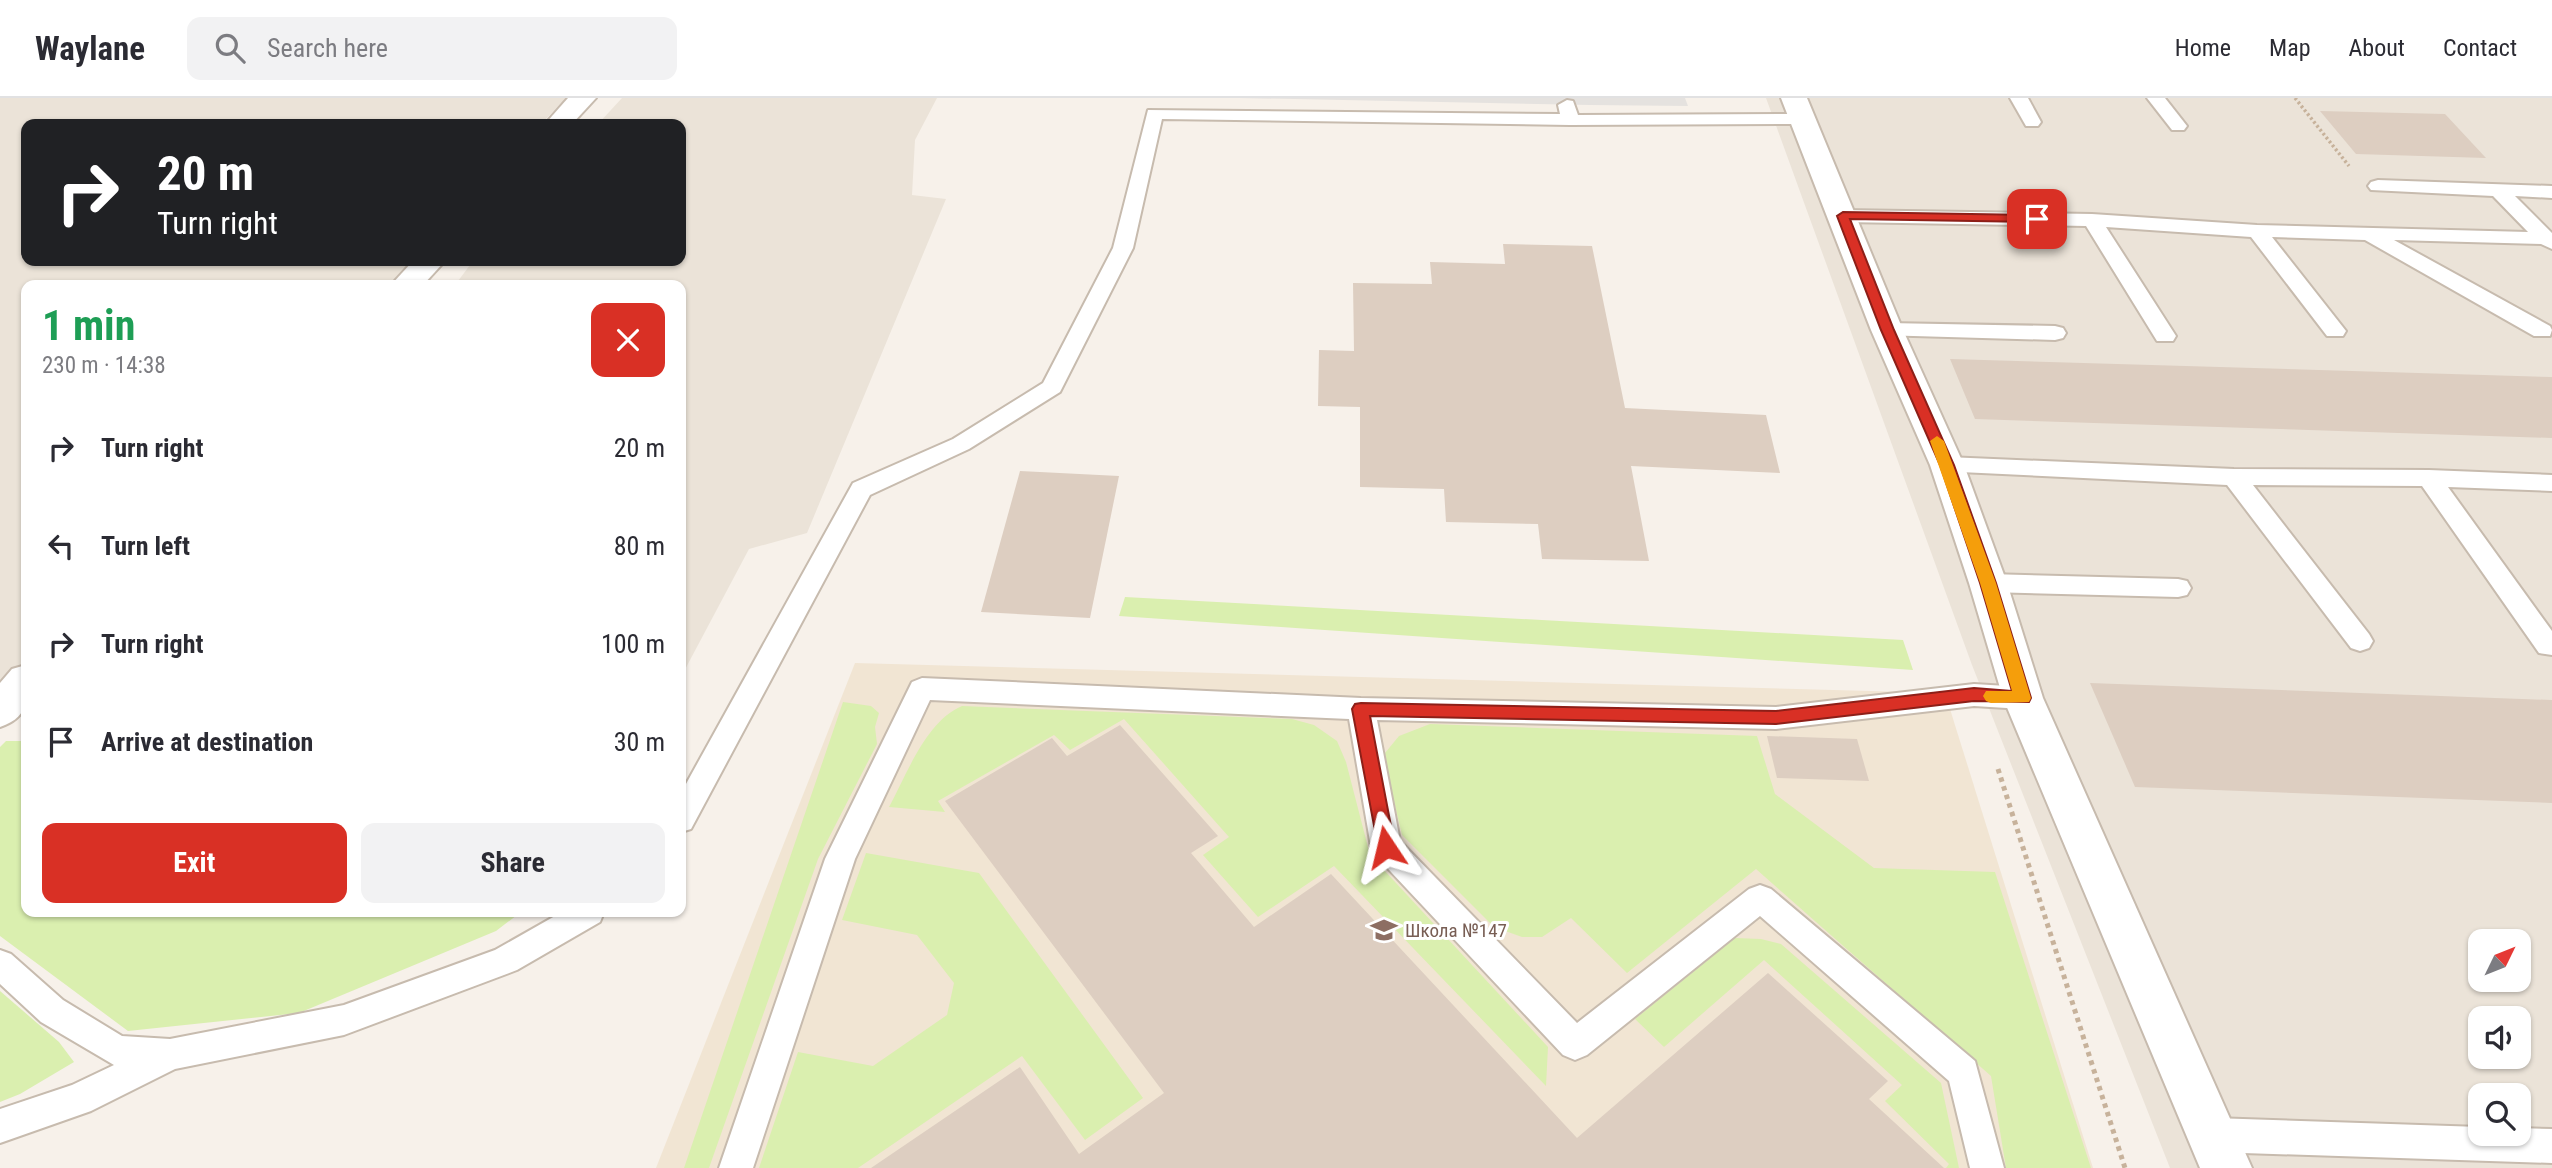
<!DOCTYPE html>
<html lang="en">
<head>
<meta charset="utf-8">
<style>
	:root { --surface:#fff; --page:#f2f2f3; --text:#2b2b33; --muted:#7c7c81; --line:#e1e1e2; --accent:#d93025 }
	body { margin:0; font-family:"Roboto Condensed",sans-serif; background:var(--page); color:var(--text); height:100vh; display:flex; flex-direction:column; font-size:26px; white-space:nowrap }
	* { box-sizing:border-box; margin:0 }
	p { font-size:23px; color:var(--muted) }
	.icon { flex:none; width:38px; height:38px; fill:none; stroke:currentColor; stroke-width:2; stroke-linecap:round; stroke-linejoin:round }
	.map { position:relative; flex:1; overflow:hidden }
	.details { position:absolute; left:21px; top:182px; width:665px; height:637px; display:flex; flex-direction:column; background:var(--surface); border-radius:14px; box-shadow:0 2px 5px #0004 }
	.details>* { flex:none }
	.guide { position:absolute; left:21px; top:21px; width:665px; height:147px; border-radius:14px; box-shadow:0 2px 5px #0004; background:#202124; color:#fff; overflow:hidden }
	.needle { width:46px; rotate:47deg }
	.controls { position:absolute; left:2468px; top:831px; display:grid; gap:14px }
	.controls a { display:grid; place-items:center; width:63px; height:63px; border-radius:14px; background:var(--surface); box-shadow:0 2px 5px #0004; font-size:35px }
	.pin { position:absolute; display:grid; place-items:center; width:60px; height:60px; color:#fff; margin:-30px; border-radius:14px; box-shadow:0 4px 10px #0006 }
	.me { position:absolute; width:77px; margin:-38px; rotate:350deg; stroke-linejoin:round; filter:drop-shadow(0 0 5px #0008) }
	.turn { display:flex; align-items:center; gap:24px; height:147px; padding:0 21px; font-size:32px }
	.turn .icon { width:91px; height:91px; stroke-width:2.5 }
	.turn b { display:block; font-size:49px; line-height:60px }
	.round { display:grid; place-items:center; flex:none; width:74px; height:74px; border-radius:14px; background:var(--page) }
	.summary { display:flex; align-items:center; justify-content:space-between; height:119px; padding:0 21px }
	h1 { font-size:42px; font-weight:700; line-height:52px; color:#1e9e55 }
	.primary-button { display:flex; gap:14px; margin-top:auto; padding:14px 21px }
	.primary-button a { flex:1; height:80px; border-radius:14px; background:var(--accent); color:#fff; font-size:28px; font-weight:700; line-height:80px; text-align:center }
	.primary-button a+a { background:var(--page); color:var(--text) }
	ul { padding:0; list-style:none }
	li { display:flex; align-items:center; gap:21px; height:98px; padding:0 21px }
	li div { flex:1 }
	li b { display:block; font-size:26px }
	li em { font-style:normal }
	header { display:flex; align-items:center; gap:42px; box-sizing:border-box; height:98px; padding:0 35px; background:var(--surface); border-bottom:2px solid var(--line) }
	header strong { font-size:33px }
	nav { display:flex; gap:38px; margin-inline-start:auto; font-size:24px }
	.search { width:490px; height:63px; background:var(--page); display:flex; align-items:center; gap:18px; box-sizing:border-box; padding:0 24px; border-radius:14px; color:var(--muted); font-size:26px }
	.map>svg:first-child { display:block }
	.residential { fill:#ebe3d8; fill-rule:evenodd }
	.education { fill:#f1e5d3 }
	.green { fill:#daefaf }
	.parking { fill:#e5e2df }
	.building { fill:#ddcec1 }
	.lines { fill:none; stroke-linecap:round; stroke-linejoin:round }
	.lane-casing { stroke:#c7bbae; stroke-width:4 }
	.street-casing { stroke:#c7bbae; stroke-width:4 }
	.path-far1 { stroke:#c7b29b; stroke-width:3.5; stroke-dasharray:2.5 2.5; stroke-linecap:butt }
	.path { stroke:#c7b29b; stroke-width:5; stroke-dasharray:4.5 4.5; stroke-linecap:butt }
	.lane { fill:#fff; fill-rule:evenodd }
	.street { fill:#fff; fill-rule:evenodd }
	.route { fill:#d93025; stroke:#8d1f18; stroke-width:2 }
	.slow { fill:#f59e0b }
	.labels { text-anchor:middle; stroke-width:6; stroke-linejoin:round; paint-order:stroke }
	.education-label { font-size:19px; fill:#785e54; stroke:#fff; text-anchor:start }
</style>
</head>
<body>
<header>
<strong>Waylane</strong>
<div class="search"><svg class="icon" aria-label="search" viewBox="0 0 24 24"><circle cx="10" cy="10" r="6"/><path d="M15 15l6 6"/></svg>Search here</div>
<nav><a>Home</a><a>Map</a><a>About</a><a>Contact</a></nav>
</header>
<div class="map">
<svg width="2552" height="1070" viewBox="0 0 2552 1070">
	<rect width="100%" height="100%" fill="#f7f1ea"/>
	<g class="residential">
		<polygon points="0,0 566,0 541,26 26,26 26,163 413,163 389,187 26,187 26,565 0,593"/>
		<polygon points="622,0 937,0 915,42 912,97 946,101 807,435 749,451 681,579 681,187 455,187 473,163 681,163 681,26 598,26"/>
		<path d="M1766,0H2552V1070H2170L1972,567ZM2480,844H2518V882H2480ZM2480,920H2518V959H2480ZM2480,998H2518V1036H2480Z"/>
	</g>
	<polygon class="education" points="855,565 1945,595 2093,1070 656,1070"/>
	<g class="green">
		<polygon points="1125,499 1903,542 1913,572 1119,518"/>
		<polygon points="843,604 871,608 879,615 875,629 877,646 818,761 709,1070 684,1070"/>
		<path d="M962,608L1292,621L1314,627L1337,643L1346,664L1370,757L1548,949L1546,988L1334,768L1258,819L1203,757L1229,739L1124,621L1070,652L1054,637L938,703L945,714L889,709C907,676 926,623 962,608Z"/>
		<polygon points="1430,626 1757,638 1775,696 1874,770 1995,774 2091,1070 2006,1070 1991,978 1756,771 1627,875 1571,820 1542,839 1522,839 1494,829 1402,737 1387,674 1385,655 1399,638"/>
		<polygon points="6,643 26,643 26,814 521,814 496,833 299,915 128,933 0,838 0,649"/>
		<polygon points="866,755 979,775 1143,1000 1085,1042 1022,958 858,1070 759,1070 798,954 873,968 947,917 954,885 917,837 842,822"/>
		<polygon points="1735,840 1761,841 1781,846 1941,985 1959,1070 1946,1070 1949,1066 1885,1003 1902,987 1764,862 1664,949 1635,921"/>
		<polygon points="0,893 59,944 74,964 20,996 0,1004"/>
	</g>
	<polygon class="parking" points="1239,0 1685,0 1688,8 1590,7"/>
	<g class="building">
		<polygon points="2320,13 2445,16 2486,60 2356,56"/>
		<polygon points="1503,146 1592,148 1625,310 1766,317 1780,375 1631,368 1649,463 1542,461 1538,426 1446,424 1444,391 1360,389 1360,309 1318,308 1319,252 1354,253 1353,185 1432,186 1430,164 1505,166"/>
		<polygon points="1950,261 2552,279 2552,340 1975,321"/>
		<polygon points="1020,373 1119,378 1090,520 981,514"/>
		<polygon points="2090,585 2552,602 2552,705 2135,689"/>
		<polygon points="1120,627 1218,738 1191,755 1254,829 1331,776 1577,1040 1768,875 1888,983 1869,1001 1944,1070 871,1070 1020,969 1079,1056 1164,995 945,703 1052,640 1067,658"/>
		<polygon points="1767,638 1857,641 1869,683 1777,680"/>
	</g>
	<g class="lines">
		<defs>
			<g id="lane">
				<polygon points="2010,0 2028,0 2041,24 2038,28 2026,28"/>
				<polygon points="2147,0 2165,0 2187,28 2184,32 2172,32"/>
				<polygon points="1567,2 1573,3 1578,17 1801,16 1810,21 1801,26 1570,27 1162,21 1133,150 1060,294 969,351 870,397 691,731 681,734 681,695 853,385 953,341 1043,285 1113,150 1148,12 1560,16 1558,7"/>
				<polygon points="2378,82 2552,88 2552,100 2515,98 2552,135 2552,151 2541,146 2394,142 2550,228 2552,232 2550,238 2534,238 2365,142 2272,139 2346,233 2343,238 2327,238 2251,139 2106,129 2176,238 2173,243 2157,243 2086,128 1843,124 1833,118 1843,112 2092,116 2257,127 2528,134 2493,98 2371,92 2368,88 2371,84"/>
				<polygon points="1887,225 2055,228 2063,230 2066,235 2063,240 2055,242 1879,237 1876,232 1879,227"/>
				<polygon points="1947,359 2234,371 2429,372 2552,377 2552,393 2448,389 2552,533 2552,557 2539,555 2422,388 2253,387 2369,536 2373,543 2369,550 2360,553 2351,550 2227,387 1939,373 1935,367 1939,361"/>
				<polygon points="1988,476 2178,481 2187,483 2191,490 2187,497 2178,499 1988,494 1979,492 1975,485 1979,478"/>
				<polygon points="922,580 1361,600 1776,609 1974,586 2023,589 2033,592 2037,600 2033,608 2023,611 1974,608 1776,631 1377,622 1400,743 1577,925 1749,791 1760,787 1771,791 1975,963 2004,1070 1970,1070 1949,983 1760,818 1587,957 1575,962 1563,957 1376,758 1371,749 1349,621 930,602 855,761 753,1070 719,1070 825,761 912,584"/>
				<polygon points="562,814 604,814 600,824 517,872 344,937 175,971 91,1013 0,1045 0,1011 72,987 114,967 41,924 0,886 0,852 11,856 63,902 122,938 170,941 344,907 495,852"/>
				<polygon points="2213,1020 2480,1029 2480,1036 2518,1036 2518,1030 2552,1031 2552,1065 2213,1054 2201,1049 2196,1037 2201,1025"/>
			</g>
			<g id="street">
				<polygon points="568,0 596,0 572,26 545,26"/>
				<polygon points="1781,0 1807,0 1903,232 1964,367 2007,485 2043,600 2252,1070 2200,1070 2003,600 1969,485 1930,367 1871,232"/>
				<polygon points="413,163 445,163 423,187 391,187"/>
				<path d="M26,567C27,596 33,618 0,629V585L12,571Z"/>
			</g>
		</defs>
		<use href="#lane" class="lane-casing"/>
		<use href="#street" class="street-casing"/>
		<polyline class="path-far1" points="2295,0 2349,68"/>
		<polyline class="path" points="1998,671 2125,1070"/>
		<use href="#lane" class="lane"/>
		<use href="#street" class="street"/>
	</g>
	<polygon class="route" points="1843,114 2037,117 2043,121 2037,124 1850,121 1894,232 1954,367 1996,485 2031,600 2029,604 1974,603 1776,626 1370,618 1395,749 1392,754 1386,757 1379,754 1352,611 1355,606 1361,605 1776,613 1974,590 2012,593 1980,485 1940,367 1881,232 1837,118"/>
	<polygon class="slow" points="1937,338 1944,343 1996,485 2031,600 2029,604 1991,605 1986,603 1983,598 1986,593 2012,593 1980,485 1930,343"/>
	<defs>
		<symbol id="school-bare" viewBox="-9 -9 18 18"><path d="M0-5L7-2L0 1L-7-2ZM-4 1L0 2.5L4 1V4Q0 6-4 4Z" fill="#8d6e63" stroke="#fff" stroke-width="2.5" paint-order="stroke"/></symbol>
	</defs>
	<g fill-rule="evenodd">
		<use href="#school-bare" x="1365" y="813" width="38" height="38"/>
	</g>
	<g class="labels">
		<g class="education-label">
			<text x="1405" y="839">Школа №147</text>
		</g>
	</g>
</svg>
<div class="controls">
<a><svg class="needle" viewBox="-14 -14 28 28"><path d="M0-13l5 13h-10z" fill="#e53935"/><path d="M0 13l5-13h-10z" fill="#7c7c81"/></svg></a>
<a><svg class="icon" aria-label="sound" viewBox="0 0 24 24"><path d="M4 9h4l5-4v14l-5-4H4zM17 9q2 3 0 6"/></svg></a>
<a><svg class="icon" aria-label="search" viewBox="0 0 24 24"><circle cx="10" cy="10" r="6"/><path d="M15 15l6 6"/></svg></a>
</div>
<div class="pin" style="left:2037px;top:121px;background:#d93025"><svg class="icon" aria-label="arrive" viewBox="0 0 24 24"><path d="M6 21V4h12l-3 4 3 4H6"/></svg></div>
<svg class="me" style="left:1386px;top:749px" viewBox="-20 -20 40 40"><path d="M0-17L14 15 0 8-14 15z" fill="#d93025" stroke="#fff" stroke-width="4"/></svg>
<div class="guide">
<div class="turn"><svg class="icon" aria-label="right" viewBox="0 0 24 24"><path d="M7 20v-9h11M14 6l5 5-5 5"/></svg><div><b>20 m</b>Turn right</div></div>
</div>
<section class="details">
<div class="summary"><div><h1>1 min</h1><p>230 m · 14:38</p></div><a class="round" style="background:#d93025;color:#fff"><svg class="icon" aria-label="close" viewBox="0 0 24 24"><path d="M6 6l12 12M18 6L6 18"/></svg></a></div>
<ul>
<li><svg class="icon" aria-label="right" viewBox="0 0 24 24"><path d="M7 20v-9h11M14 6l5 5-5 5"/></svg><div><b>Turn right</b></div><em>20 m</em></li>
<li><svg class="icon" aria-label="left" viewBox="0 0 24 24"><path d="M17 20v-9H6M10 6l-5 5 5 5"/></svg><div><b>Turn left</b></div><em>80 m</em></li>
<li><svg class="icon" aria-label="right" viewBox="0 0 24 24"><path d="M7 20v-9h11M14 6l5 5-5 5"/></svg><div><b>Turn right</b></div><em>100 m</em></li>
<li><svg class="icon" aria-label="arrive" viewBox="0 0 24 24"><path d="M6 21V4h12l-3 4 3 4H6"/></svg><div><b>Arrive at destination</b></div><em>30 m</em></li>
</ul>
<div class="primary-button"><a>Exit</a><a>Share</a></div>
</section>
</div>
</body>
</html>
